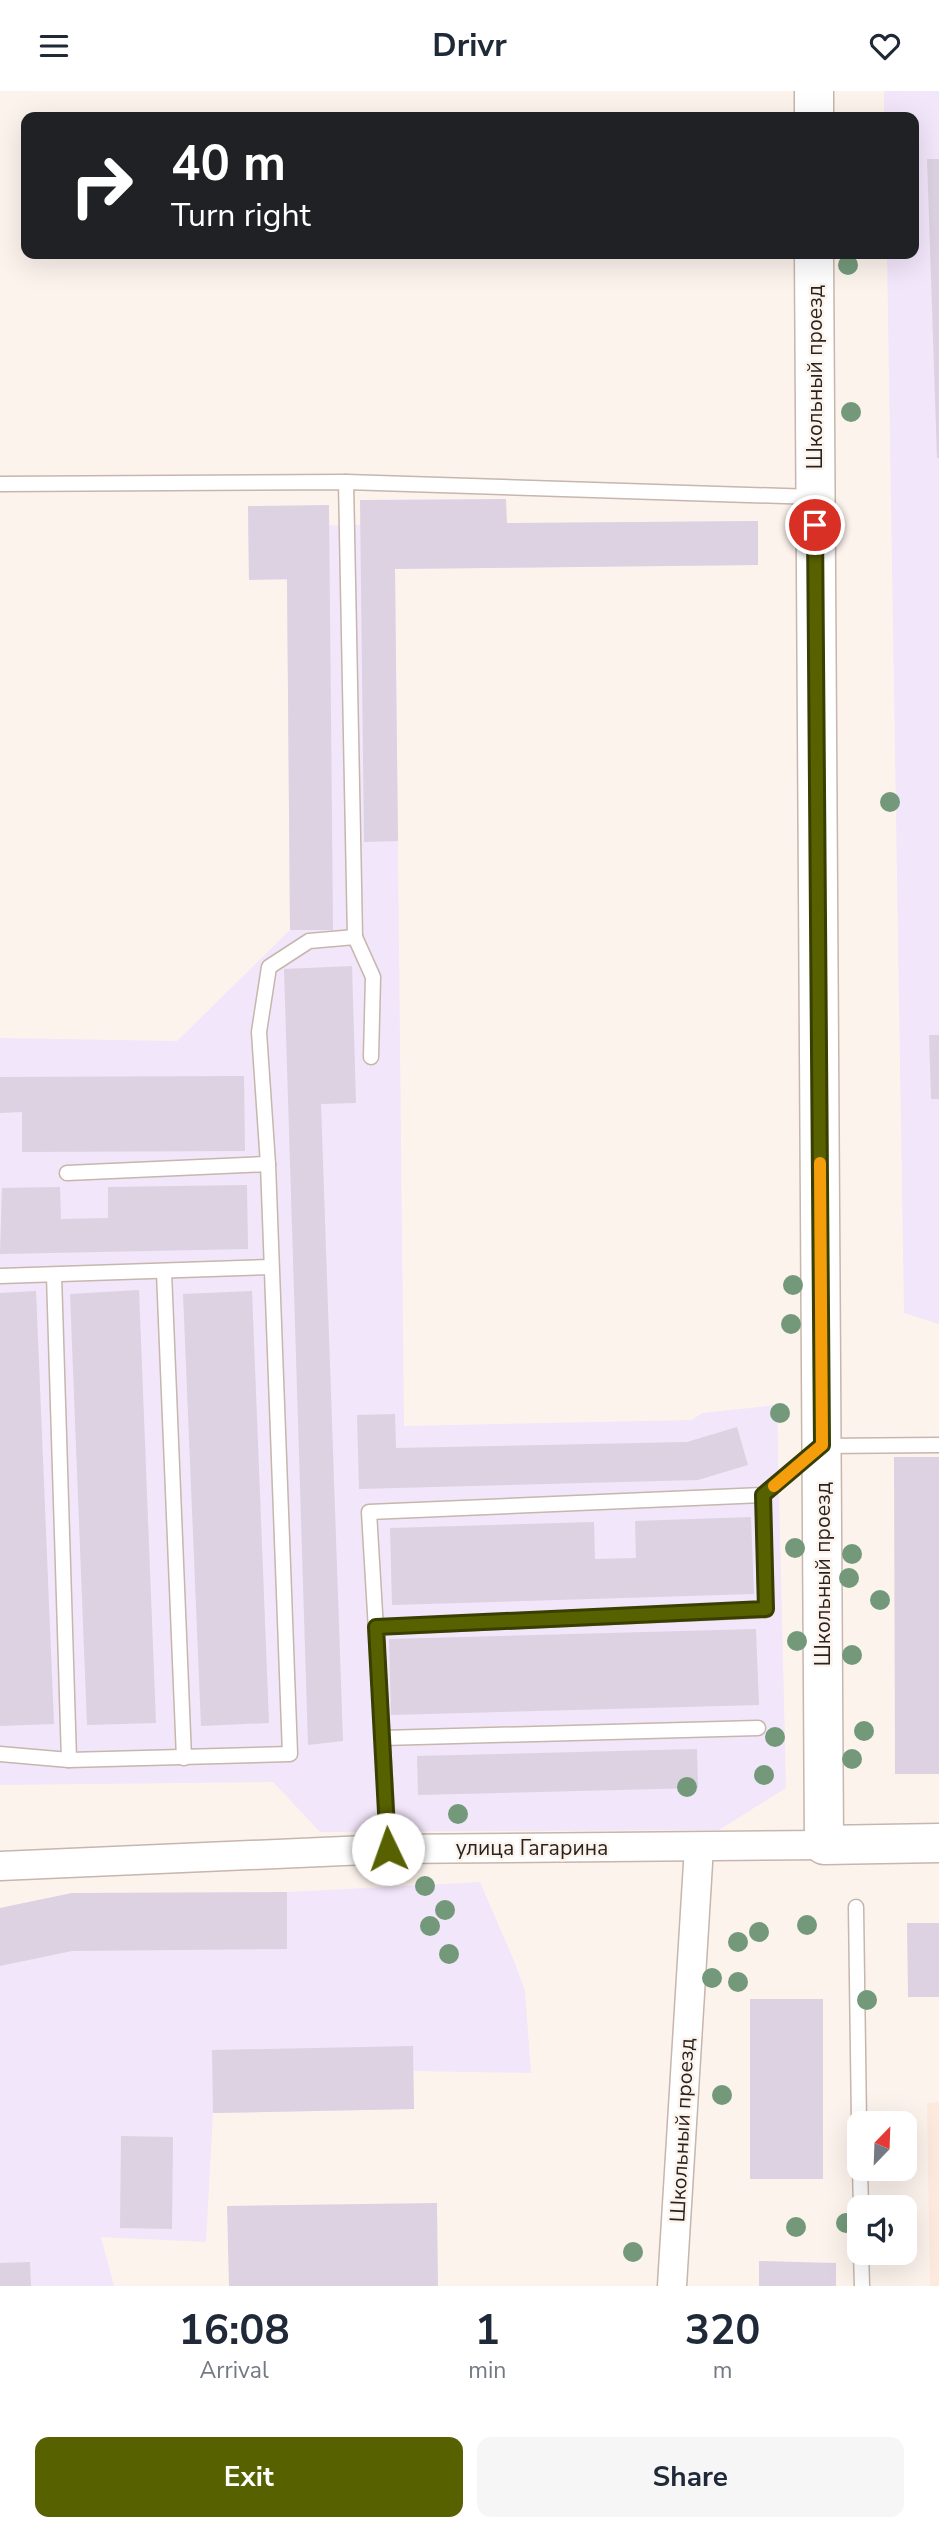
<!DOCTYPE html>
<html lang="en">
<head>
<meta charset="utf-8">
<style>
	:root { --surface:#fff; --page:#f6f6f7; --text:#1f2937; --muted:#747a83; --accent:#586100 }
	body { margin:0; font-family:"Nunito Sans",sans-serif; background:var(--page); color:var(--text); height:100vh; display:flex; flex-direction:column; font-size:26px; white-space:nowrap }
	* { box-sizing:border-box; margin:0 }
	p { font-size:23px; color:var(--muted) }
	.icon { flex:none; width:38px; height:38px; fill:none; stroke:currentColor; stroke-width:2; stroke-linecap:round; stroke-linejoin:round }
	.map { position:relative; height:2195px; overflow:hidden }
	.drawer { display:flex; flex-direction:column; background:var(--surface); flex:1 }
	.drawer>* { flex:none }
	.banner { position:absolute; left:21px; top:21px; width:898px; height:147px; border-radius:14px; box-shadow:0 7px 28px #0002; background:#202124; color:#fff; overflow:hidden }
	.needle { width:46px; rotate:23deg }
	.fabs { position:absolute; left:847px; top:2020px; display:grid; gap:14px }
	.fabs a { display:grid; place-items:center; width:70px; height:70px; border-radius:14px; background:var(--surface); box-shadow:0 7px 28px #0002; font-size:35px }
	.pin { position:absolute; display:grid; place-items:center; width:60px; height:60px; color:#fff; margin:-30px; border:4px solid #fff; border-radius:50%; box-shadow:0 2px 7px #0007 }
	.me { position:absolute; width:77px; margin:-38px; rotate:357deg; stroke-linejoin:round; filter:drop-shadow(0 0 5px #0008) }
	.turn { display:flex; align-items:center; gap:24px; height:147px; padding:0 35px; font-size:32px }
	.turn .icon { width:91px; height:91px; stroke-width:2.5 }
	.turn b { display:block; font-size:49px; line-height:60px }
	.eta { display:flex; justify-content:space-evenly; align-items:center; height:119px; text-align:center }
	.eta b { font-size:42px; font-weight:700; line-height:49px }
	.cta { display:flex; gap:14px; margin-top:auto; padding:14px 35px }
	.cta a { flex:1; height:80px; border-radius:14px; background:var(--accent); color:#fff; font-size:28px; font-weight:700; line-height:80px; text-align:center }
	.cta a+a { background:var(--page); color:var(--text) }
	header { display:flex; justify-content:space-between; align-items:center; height:91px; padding:0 35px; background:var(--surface); font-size:32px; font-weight:700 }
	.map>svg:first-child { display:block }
	.industrial { fill:#f2e6fa }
	.built { fill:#fde9de }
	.building { fill:#dcd2e1 }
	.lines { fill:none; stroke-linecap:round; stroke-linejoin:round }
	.lane-casing { stroke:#c6b6ac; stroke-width:17 }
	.street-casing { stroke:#c6b6ac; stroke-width:31 }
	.secondary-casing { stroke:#c6b6ac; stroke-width:41 }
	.lane { stroke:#fff; stroke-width:14 }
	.street { stroke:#fff; stroke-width:28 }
	.secondary { stroke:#fff; stroke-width:38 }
	.tree { fill:#73997a }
	.route-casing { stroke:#393f00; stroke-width:18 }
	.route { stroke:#586100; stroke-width:12 }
	.slow { stroke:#f59e0b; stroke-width:12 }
	.labels { text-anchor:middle; stroke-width:5; stroke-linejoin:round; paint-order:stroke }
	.street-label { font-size:21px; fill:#29231f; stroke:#fdf3ed }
</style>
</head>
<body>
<header><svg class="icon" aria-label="menu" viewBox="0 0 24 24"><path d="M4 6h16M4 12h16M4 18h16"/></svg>Drivr<svg class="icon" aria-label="heart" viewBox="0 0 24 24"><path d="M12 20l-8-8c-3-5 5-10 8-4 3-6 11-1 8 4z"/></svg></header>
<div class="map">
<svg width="939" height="2195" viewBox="0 0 939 2195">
	<rect width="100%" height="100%" fill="#fdf3ed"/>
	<g class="industrial">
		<polygon points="884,0 939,0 939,1233 904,1222 887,163 914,163 914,26 884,26"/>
		<polygon points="758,430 758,474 395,478 404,1335 692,1329 702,1322 777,1314 786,1697 719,1739 320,1741 273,1691 0,1694 0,947 177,950 290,839 287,489 249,489 248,435"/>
		<polygon points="480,1791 515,1872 525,1900 531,1982 413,1980 414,2018 213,2022 206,2151 101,2146 114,2195 0,2195 0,1817 72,1802 287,1801"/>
	</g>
	<polygon class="built" points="939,2011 939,2195 930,2195 927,2012"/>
	<g class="building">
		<polygon points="927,68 939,68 939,367 937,367"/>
		<polygon points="506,408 507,432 758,430 758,474 395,478 398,750 364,751 360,409"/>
		<polygon points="329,414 333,839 290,839 287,488 249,489 248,415"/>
		<polygon points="352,875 356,1012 321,1013 343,1650 308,1654 284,878"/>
		<polygon points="929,944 939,944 939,1008 931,1008"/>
		<polygon points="244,985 245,1060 22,1061 22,1021 0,1022 0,986"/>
		<polygon points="247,1094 248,1158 0,1163 2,1097 60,1096 61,1128 108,1127 108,1096"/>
		<polygon points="139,1199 156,1632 87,1634 70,1203"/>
		<polygon points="36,1200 54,1633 0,1635 0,1202"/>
		<polygon points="252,1200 269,1632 201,1635 183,1203"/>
		<polygon points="395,1323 396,1357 687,1351 737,1336 748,1374 698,1389 359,1398 357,1324"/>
		<polygon points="894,1366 939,1366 939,1683 895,1683"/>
		<polygon points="751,1426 754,1503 392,1514 390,1437 594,1431 595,1468 636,1467 635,1430"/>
		<polygon points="756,1538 759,1614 391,1624 389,1548"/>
		<polygon points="697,1658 698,1697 418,1704 417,1665"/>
		<polygon points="287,1801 287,1858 72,1860 0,1875 0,1817 72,1802"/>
		<polygon points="907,1832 939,1832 939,1906 908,1906"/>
		<rect x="750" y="1908" width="73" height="180"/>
		<polygon points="413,1955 414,2018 213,2022 212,1959"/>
		<polygon points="121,2045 173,2046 172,2138 120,2137"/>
		<polygon points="437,2112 438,2195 229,2195 227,2115"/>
		<polygon points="759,2170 836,2172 836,2195 759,2195"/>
		<polygon points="30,2171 31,2195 0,2195 0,2172"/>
	</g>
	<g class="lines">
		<defs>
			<g id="lane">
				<polyline points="346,391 814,406"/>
				<polyline points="0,393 346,391 355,846"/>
				<polyline points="67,1082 268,1073"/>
				<polyline points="164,1181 184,1667"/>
				<polyline points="54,1184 69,1669"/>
				<polyline points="0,1185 271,1176"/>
				<polyline points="376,1536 766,1519 763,1404"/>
				<polyline points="382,1647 758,1637"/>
				<polyline points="0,1663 69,1669 290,1663 268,1073 259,941 269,876 309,850 355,846 373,886 371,966"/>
				<polyline points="389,1758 369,1421 763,1404 822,1355 939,1354"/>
				<polyline points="856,1816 859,2032"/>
				<polyline points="860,2077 861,2116"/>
				<polyline points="861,2161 862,2195"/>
			</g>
			<g id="street">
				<polyline points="0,1775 389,1758 824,1754"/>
				<polyline points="672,2195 699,1756"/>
			</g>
			<g id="secondary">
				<polyline points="814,0 814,26"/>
				<polyline points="814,163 824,1754 939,1752"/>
			</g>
		</defs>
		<use href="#lane" class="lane-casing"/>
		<use href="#street" class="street-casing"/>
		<use href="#secondary" class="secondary-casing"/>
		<use href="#lane" class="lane"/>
		<use href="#street" class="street"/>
		<use href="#secondary" class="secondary"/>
	</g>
	<g class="tree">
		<circle cx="848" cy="174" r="10"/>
		<circle cx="851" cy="321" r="10"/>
		<circle cx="890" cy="711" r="10"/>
		<circle cx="793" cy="1194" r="10"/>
		<circle cx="791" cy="1233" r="10"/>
		<circle cx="780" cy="1322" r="10"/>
		<circle cx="795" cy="1457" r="10"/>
		<circle cx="852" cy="1463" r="10"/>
		<circle cx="849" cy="1487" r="10"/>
		<circle cx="880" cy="1509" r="10"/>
		<circle cx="797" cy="1550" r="10"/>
		<circle cx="852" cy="1564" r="10"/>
		<circle cx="864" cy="1640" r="10"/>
		<circle cx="775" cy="1646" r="10"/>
		<circle cx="852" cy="1668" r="10"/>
		<circle cx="764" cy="1684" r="10"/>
		<circle cx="687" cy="1696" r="10"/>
		<circle cx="458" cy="1723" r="10"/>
		<circle cx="425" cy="1795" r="10"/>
		<circle cx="445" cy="1819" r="10"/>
		<circle cx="807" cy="1834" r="10"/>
		<circle cx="430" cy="1835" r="10"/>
		<circle cx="759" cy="1841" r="10"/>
		<circle cx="738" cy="1851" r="10"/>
		<circle cx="449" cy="1863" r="10"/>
		<circle cx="712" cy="1887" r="10"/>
		<circle cx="738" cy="1891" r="10"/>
		<circle cx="867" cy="1909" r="10"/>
		<circle cx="722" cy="2004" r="10"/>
		<circle cx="846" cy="2132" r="10"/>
		<circle cx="796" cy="2136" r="10"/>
		<circle cx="633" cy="2161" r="10"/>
	</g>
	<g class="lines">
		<defs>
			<polyline id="route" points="388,1758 376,1536 766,1518 763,1404 822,1354 815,434"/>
		</defs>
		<use href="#route" class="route-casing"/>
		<use href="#route" class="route"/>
		<polyline class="slow" points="774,1395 822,1354 820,1072"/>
	</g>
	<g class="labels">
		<g class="street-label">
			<text transform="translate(815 286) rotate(-90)" y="7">Школьный проезд</text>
			<text transform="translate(823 1483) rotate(-90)" y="7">Школьный проезд</text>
			<text x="532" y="1764">улица Гагарина</text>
			<text transform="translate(682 2039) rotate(-87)" y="7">Школьный проезд</text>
		</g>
	</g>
</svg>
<div class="fabs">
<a><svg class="needle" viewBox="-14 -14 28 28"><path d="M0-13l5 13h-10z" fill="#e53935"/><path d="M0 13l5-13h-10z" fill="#747a83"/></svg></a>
<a><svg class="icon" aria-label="sound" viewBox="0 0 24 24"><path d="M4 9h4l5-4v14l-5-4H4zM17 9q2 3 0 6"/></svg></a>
</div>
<div class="pin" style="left:815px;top:434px;background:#d93025"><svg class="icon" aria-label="arrive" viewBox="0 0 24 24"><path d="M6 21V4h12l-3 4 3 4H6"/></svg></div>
<svg class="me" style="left:388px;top:1758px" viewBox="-20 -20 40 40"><circle r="19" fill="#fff"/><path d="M0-13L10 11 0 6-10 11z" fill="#586100"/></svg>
<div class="banner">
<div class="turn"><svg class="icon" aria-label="right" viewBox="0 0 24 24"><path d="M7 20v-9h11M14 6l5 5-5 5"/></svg><div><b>40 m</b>Turn right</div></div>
</div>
</div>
<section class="drawer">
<div class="eta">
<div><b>16:08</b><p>Arrival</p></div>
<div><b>1</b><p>min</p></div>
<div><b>320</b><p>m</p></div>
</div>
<div class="cta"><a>Exit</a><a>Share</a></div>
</section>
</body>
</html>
